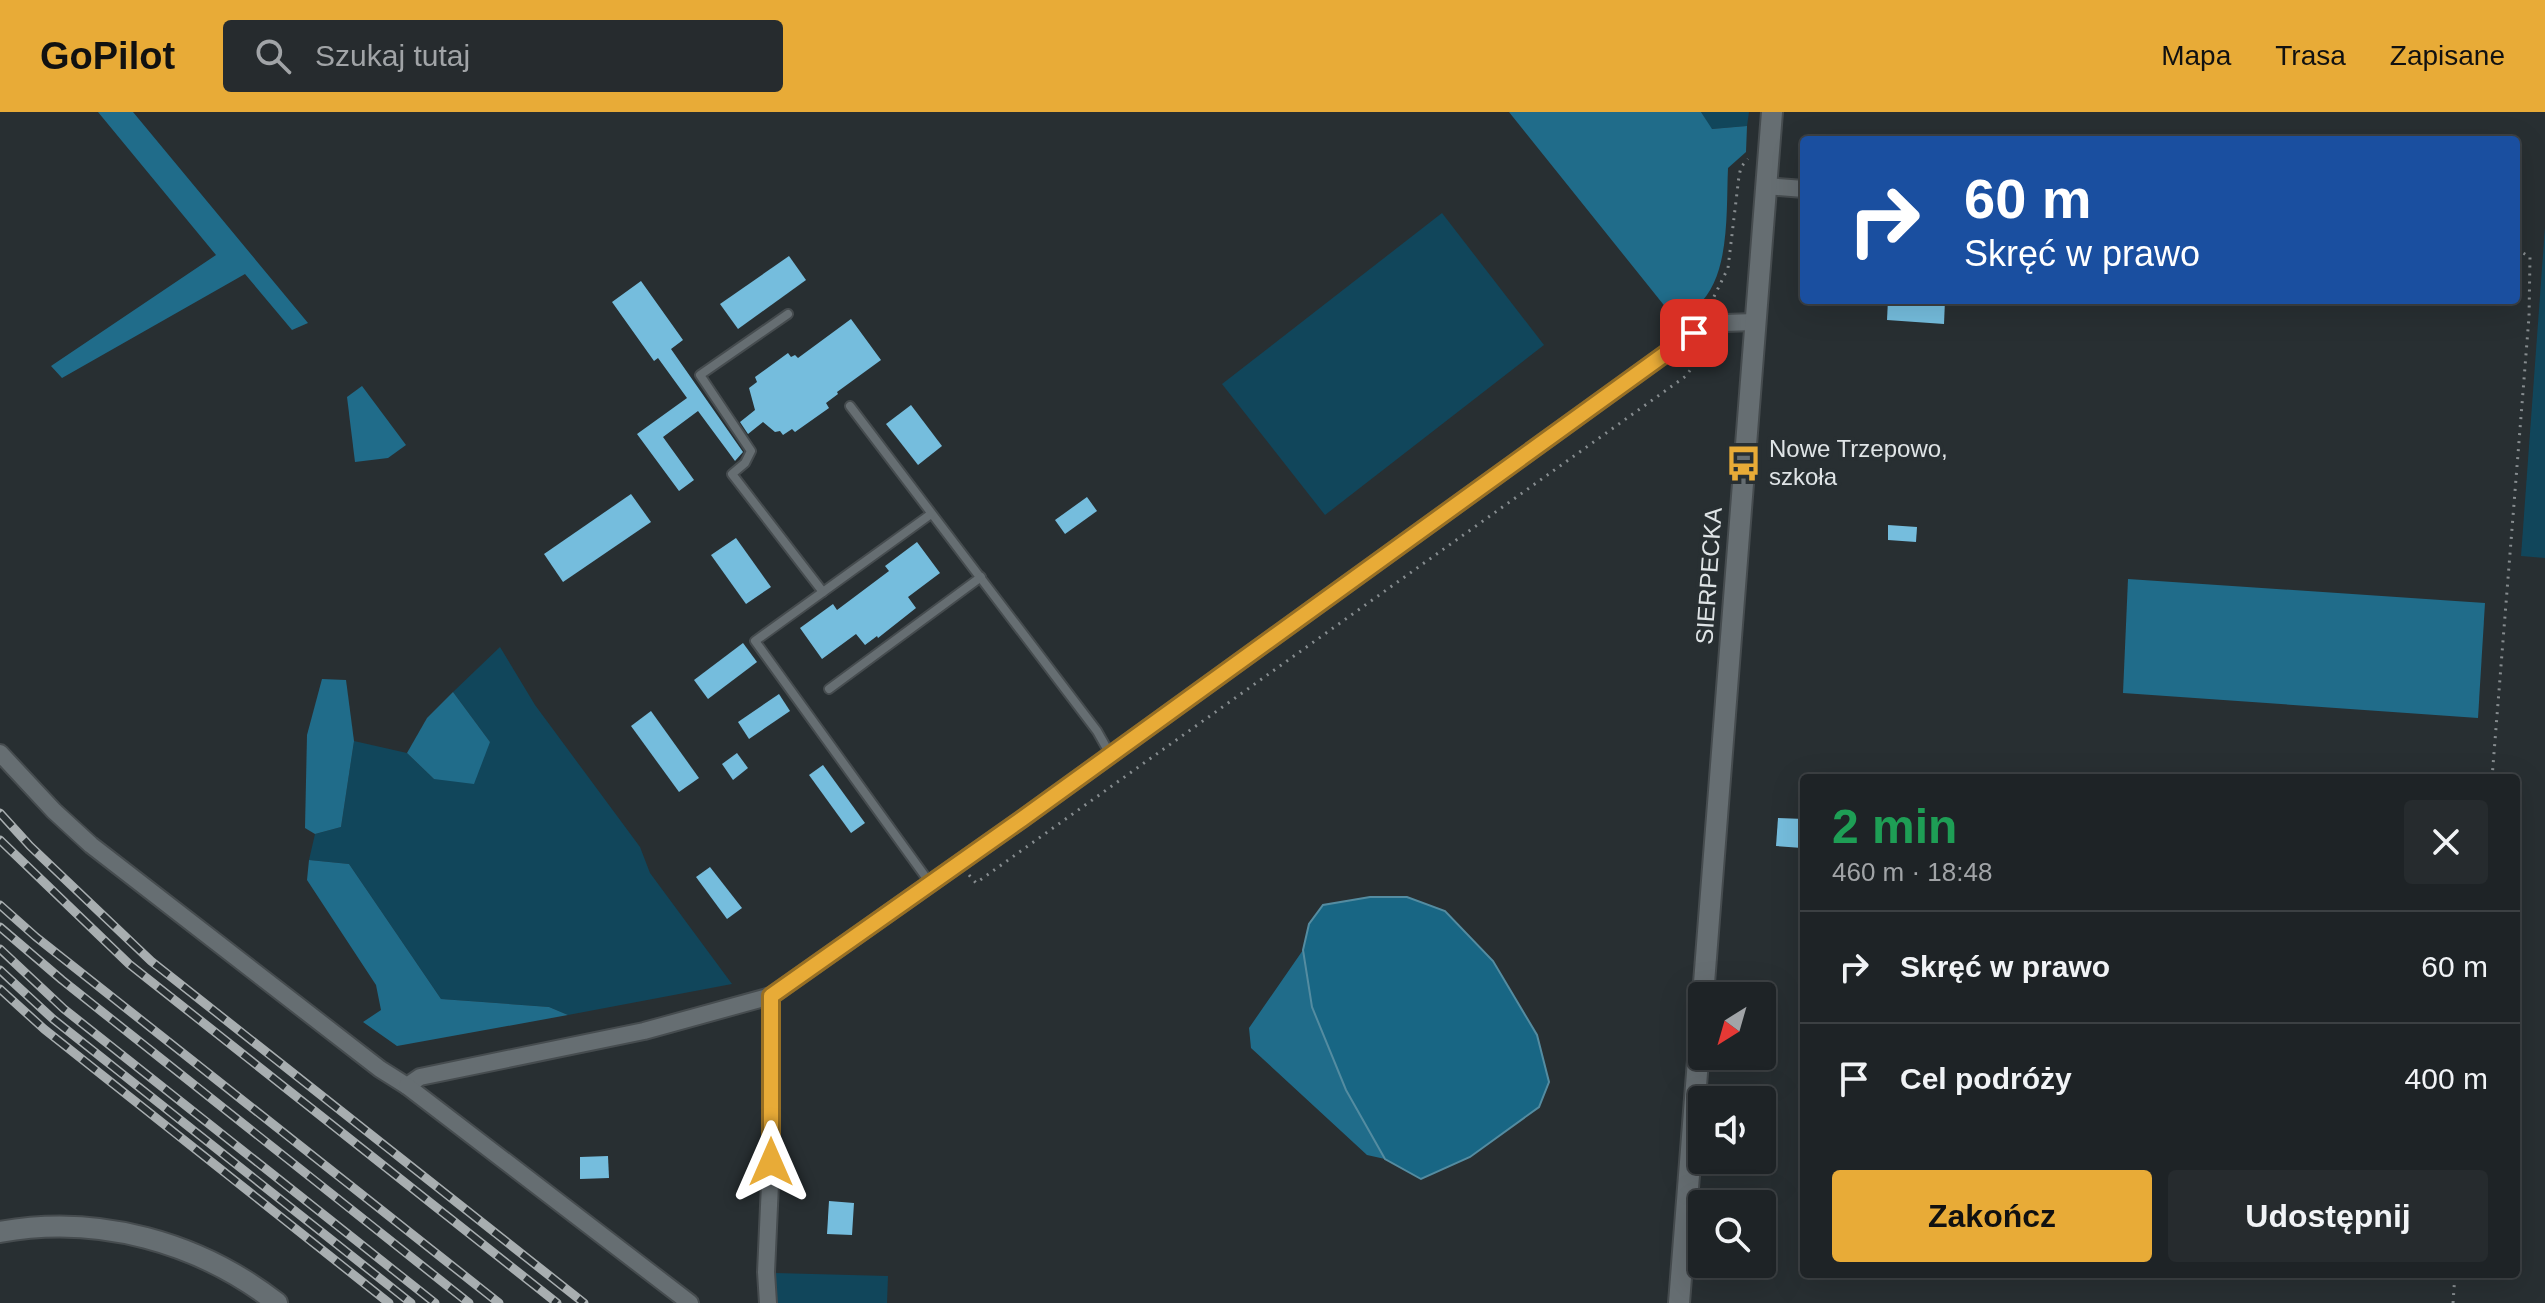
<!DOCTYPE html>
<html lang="pl">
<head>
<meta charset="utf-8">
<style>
	:root { --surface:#1e2326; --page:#262b2e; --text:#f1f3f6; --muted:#a1a4a7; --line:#3c4043; --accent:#e8ab37 }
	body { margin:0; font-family:Arial,sans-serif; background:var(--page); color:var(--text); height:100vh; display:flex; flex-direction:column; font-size:30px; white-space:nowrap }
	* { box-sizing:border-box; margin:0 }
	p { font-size:26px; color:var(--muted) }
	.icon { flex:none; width:44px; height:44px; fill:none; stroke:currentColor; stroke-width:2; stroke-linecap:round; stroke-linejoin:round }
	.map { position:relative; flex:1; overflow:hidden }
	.details { position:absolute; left:1800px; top:662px; width:720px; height:504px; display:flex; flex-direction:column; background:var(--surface); border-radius:8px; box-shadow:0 8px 32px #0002,0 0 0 2px var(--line) }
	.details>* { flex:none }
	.hud { position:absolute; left:1800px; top:24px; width:720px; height:168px; border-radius:8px; box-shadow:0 8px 32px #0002,0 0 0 2px var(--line); background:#1a4fa0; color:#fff; overflow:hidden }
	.needle { width:52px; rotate:217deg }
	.tools { position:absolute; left:1688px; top:870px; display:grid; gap:16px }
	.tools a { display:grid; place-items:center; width:88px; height:88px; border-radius:8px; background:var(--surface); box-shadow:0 8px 32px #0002,0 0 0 2px var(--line); font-size:40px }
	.pin { position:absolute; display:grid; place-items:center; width:68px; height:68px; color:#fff; margin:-34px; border-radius:16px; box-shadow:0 4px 12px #0006 }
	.me { position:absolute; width:88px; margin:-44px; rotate:0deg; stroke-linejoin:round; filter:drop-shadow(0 0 6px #0008) }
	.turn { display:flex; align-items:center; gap:28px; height:168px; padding:0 32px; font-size:36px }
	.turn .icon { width:104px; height:104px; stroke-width:2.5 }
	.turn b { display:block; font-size:56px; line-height:68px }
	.round { display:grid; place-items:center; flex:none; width:84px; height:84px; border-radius:8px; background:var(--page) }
	.summary { display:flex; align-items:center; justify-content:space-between; height:136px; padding:0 32px }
	h1 { font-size:48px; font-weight:700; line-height:60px; color:#1e9e55 }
	.action { display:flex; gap:16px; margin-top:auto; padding:16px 32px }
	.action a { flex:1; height:92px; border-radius:8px; background:var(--accent); color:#111; font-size:32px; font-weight:700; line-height:92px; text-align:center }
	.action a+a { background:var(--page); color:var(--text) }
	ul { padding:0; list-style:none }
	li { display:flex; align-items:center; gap:24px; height:112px; padding:0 32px; border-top:2px solid var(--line) }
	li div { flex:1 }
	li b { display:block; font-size:30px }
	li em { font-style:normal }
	header { display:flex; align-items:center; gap:48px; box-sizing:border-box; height:112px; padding:0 40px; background:var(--accent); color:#111 }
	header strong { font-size:38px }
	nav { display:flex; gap:44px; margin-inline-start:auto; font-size:28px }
	.search { width:560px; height:72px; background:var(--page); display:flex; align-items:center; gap:20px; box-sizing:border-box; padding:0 28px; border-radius:8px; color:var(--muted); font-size:30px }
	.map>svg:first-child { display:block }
	.green { fill:#11465b }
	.forest { fill:#206c8a }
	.water { fill:#186684; stroke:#548ca1; stroke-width:2 }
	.building { fill:#75bddd }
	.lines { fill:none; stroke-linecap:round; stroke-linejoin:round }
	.service-casing { stroke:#464c4f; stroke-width:12 }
	.minor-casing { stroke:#464c4f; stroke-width:20 }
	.tertiary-casing { stroke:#464c4f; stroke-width:24 }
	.path { stroke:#868c8f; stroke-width:3; stroke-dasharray:2 6; stroke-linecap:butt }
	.service { stroke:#666e72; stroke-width:8 }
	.minor { stroke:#666e72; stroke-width:16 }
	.tertiary { stroke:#666e72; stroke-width:20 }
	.rail-casing { stroke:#a8aeb0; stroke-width:9 }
	.rail { stroke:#282f32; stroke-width:6; stroke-dasharray:18; stroke-linecap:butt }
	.route-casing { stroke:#976f24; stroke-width:20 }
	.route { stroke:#e8ab37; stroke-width:14 }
	.labels { text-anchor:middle; stroke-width:8; stroke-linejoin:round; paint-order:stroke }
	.poi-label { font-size:24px; fill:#dfe4e6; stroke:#282f32; text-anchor:start }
	.street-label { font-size:24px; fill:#dfe4e6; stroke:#282f32 }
</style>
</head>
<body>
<header>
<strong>GoPilot</strong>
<div class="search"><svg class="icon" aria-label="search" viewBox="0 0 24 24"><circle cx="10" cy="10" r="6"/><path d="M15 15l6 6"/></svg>Szukaj tutaj</div>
<nav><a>Mapa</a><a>Trasa</a><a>Zapisane</a></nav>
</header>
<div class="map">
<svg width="2545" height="1191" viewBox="0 0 2545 1191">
	<rect width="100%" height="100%" fill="#282f32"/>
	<g class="green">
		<polygon points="1701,0 1749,0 1747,14 1711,17"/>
		<polygon points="1442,101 1544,233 1325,403 1222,272"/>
		<polygon points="2545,115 2545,446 2521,444"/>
		<polygon points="500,535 535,593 640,735 650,761 732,872 568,903 549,895 441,887 349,752 309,748 315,722 341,715 354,629 407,641 434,667 490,630 453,580"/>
		<polygon points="775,1161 888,1164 887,1191 776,1191"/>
	</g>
	<g class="forest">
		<polygon points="98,0 133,0 308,211 292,218 245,162 62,266 51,254 216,143"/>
		<path d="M1509,0H1701L1712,17L1747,14L1746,40L1728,56C1726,98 1731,165 1697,194C1690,199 1682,203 1675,207Z"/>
		<polygon points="362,274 406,333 388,346 355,350 347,285"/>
		<polygon points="2128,467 2485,491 2478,606 2123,581"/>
		<polygon points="322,567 346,568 354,629 341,715 315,722 305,716 307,623"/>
		<polygon points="453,580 490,630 474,672 434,667 407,641 427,606"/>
		<polygon points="309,748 349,752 441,887 549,895 568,903 397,934 363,910 381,898 376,873 307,768"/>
		<polygon points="1303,838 1312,895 1346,978 1385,1047 1367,1043 1251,936 1249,916"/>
	</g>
	<polygon class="water" points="1370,785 1407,785 1445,799 1493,849 1537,923 1549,970 1539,995 1470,1045 1421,1067 1385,1047 1346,978 1312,895 1303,838 1309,812 1323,793"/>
	<g class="building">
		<polygon points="789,144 806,168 738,217 720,192"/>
		<polygon points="641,169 683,228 671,237 743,340 735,349 698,299 663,325 694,368 679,379 637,322 687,286 658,246 654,249 612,190"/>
		<polygon points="1888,188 1945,188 1944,212 1887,208"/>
		<polygon points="851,207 881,248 837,280 838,282 826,291 829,296 795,320 792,317 783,323 780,319 775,320 763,310 748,322 740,310 755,298 749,276 757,270 755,265 788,241 791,245 795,243 798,246"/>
		<polygon points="911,293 942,334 918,353 886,312"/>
		<polygon points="631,382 651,410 563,470 544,442"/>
		<polygon points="1087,385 1097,399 1065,422 1055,408"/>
		<polygon points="1888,413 1917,415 1916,430 1888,428"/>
		<polygon points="736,426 771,475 746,492 711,443"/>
		<polygon points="917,430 940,461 908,485 916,496 878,526 877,524 865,533 856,522 822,547 800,516 833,492 837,498 889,459 885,454"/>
		<polygon points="743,531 757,550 708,587 694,568"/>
		<polygon points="779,582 790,599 749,627 738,610"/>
		<polygon points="651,599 699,666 679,680 631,614"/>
		<polygon points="737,641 748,656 733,668 722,652"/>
		<polygon points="823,653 865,711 851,721 809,663"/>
		<polygon points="1778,706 1804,707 1802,736 1776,734"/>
		<polygon points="710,755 742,796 727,807 696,765"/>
		<polygon points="608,1044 609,1066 580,1067 580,1045"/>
		<polygon points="829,1089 854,1091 852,1123 827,1122"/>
	</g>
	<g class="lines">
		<defs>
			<g id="service">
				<polyline points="788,202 700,263 751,339 745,351 732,362 823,480"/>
				<polyline points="850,294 1097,619 1110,642"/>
				<polyline points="829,577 981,465"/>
				<polyline points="930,771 755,529 931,402"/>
			</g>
			<g id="minor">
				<polyline points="1766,74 1804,77"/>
				<polyline points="0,641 54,699 91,733 380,957 407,974 420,965 644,919 771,884 1022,707 1694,221 1725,211 1754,210"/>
				<polyline points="407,974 690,1191"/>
				<polyline points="768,1191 766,1160 771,1050 771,884"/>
			</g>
			<g id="tertiary">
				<polyline points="1703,884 1772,0"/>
				<path d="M0,1120C98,1102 199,1130 277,1191"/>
				<polyline points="1679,1191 1702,897"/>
			</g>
		</defs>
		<use href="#service" class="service-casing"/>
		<use href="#minor" class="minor-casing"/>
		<use href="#tertiary" class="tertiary-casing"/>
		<g class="path">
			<polyline points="1707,199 1728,156 1739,64 1741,55 1748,47"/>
			<polyline points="2492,666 2529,205 2530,145 2516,137"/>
			<polyline points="969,763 976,771 1686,264 1705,237"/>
			<polyline points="2453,1191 2455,1162"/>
		</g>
		<use href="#service" class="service"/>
		<use href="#minor" class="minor"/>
		<use href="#tertiary" class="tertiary"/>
		<defs>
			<g id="rail">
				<polyline points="0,701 30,734 151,849 584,1191"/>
				<polyline points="0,728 129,852 557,1191"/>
				<polyline points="0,793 36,825 499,1191"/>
				<polyline points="0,815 62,868 469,1191"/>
				<polyline points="0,837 64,897 435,1191"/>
				<polyline points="0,858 53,907 411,1191"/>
				<polyline points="0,877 44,917 389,1191"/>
			</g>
		</defs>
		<use href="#rail" class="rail-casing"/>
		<use href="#rail" class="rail"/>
	</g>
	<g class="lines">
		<defs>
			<polyline id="route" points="771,1050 771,884 1022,707 1694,221"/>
		</defs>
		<use href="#route" class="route-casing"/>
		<use href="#route" class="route"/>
	</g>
	<defs>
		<symbol id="bus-bare" viewBox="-9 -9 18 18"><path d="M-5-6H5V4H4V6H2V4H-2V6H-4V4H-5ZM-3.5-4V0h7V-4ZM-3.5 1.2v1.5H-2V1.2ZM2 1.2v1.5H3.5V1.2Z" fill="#e8ab37" stroke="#282f32" stroke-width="2.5" paint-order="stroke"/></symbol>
	</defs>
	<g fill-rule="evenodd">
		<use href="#bus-bare" x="1718" y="326" width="51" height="51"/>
	</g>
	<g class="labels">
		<g class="poi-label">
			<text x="1769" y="345">Nowe Trzepowo,<tspan x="1769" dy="28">szkoła</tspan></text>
		</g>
		<g class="street-label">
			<text transform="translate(1709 464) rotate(-86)" y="8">SIERPECKA</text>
		</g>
	</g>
</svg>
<div class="tools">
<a><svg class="needle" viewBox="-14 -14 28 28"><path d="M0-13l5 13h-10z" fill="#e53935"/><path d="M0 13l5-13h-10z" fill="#a1a4a7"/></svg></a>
<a><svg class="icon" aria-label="sound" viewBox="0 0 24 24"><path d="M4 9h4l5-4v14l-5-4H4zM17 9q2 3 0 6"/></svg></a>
<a><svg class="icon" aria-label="search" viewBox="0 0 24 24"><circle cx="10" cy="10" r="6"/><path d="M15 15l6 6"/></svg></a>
</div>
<div class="pin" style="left:1694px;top:221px;background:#d93025"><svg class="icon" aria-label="arrive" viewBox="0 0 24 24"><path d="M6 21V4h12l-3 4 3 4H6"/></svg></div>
<svg class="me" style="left:771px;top:1050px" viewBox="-20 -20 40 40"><path d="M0-17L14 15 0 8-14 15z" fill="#e8ab37" stroke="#fff" stroke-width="4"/></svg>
<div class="hud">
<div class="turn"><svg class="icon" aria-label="right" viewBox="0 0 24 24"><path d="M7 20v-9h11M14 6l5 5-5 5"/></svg><div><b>60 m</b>Skręć w prawo</div></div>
</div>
<section class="details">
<div class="summary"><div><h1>2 min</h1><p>460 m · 18:48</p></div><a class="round"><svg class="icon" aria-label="close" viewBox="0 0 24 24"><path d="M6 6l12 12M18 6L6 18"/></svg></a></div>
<ul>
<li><svg class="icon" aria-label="right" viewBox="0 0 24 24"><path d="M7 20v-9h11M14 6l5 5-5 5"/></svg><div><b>Skręć w prawo</b></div><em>60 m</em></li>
<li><svg class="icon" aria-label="arrive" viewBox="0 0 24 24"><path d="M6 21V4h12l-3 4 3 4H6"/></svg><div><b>Cel podróży</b></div><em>400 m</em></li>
</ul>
<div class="action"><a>Zakończ</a><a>Udostępnij</a></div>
</section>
</div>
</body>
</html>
